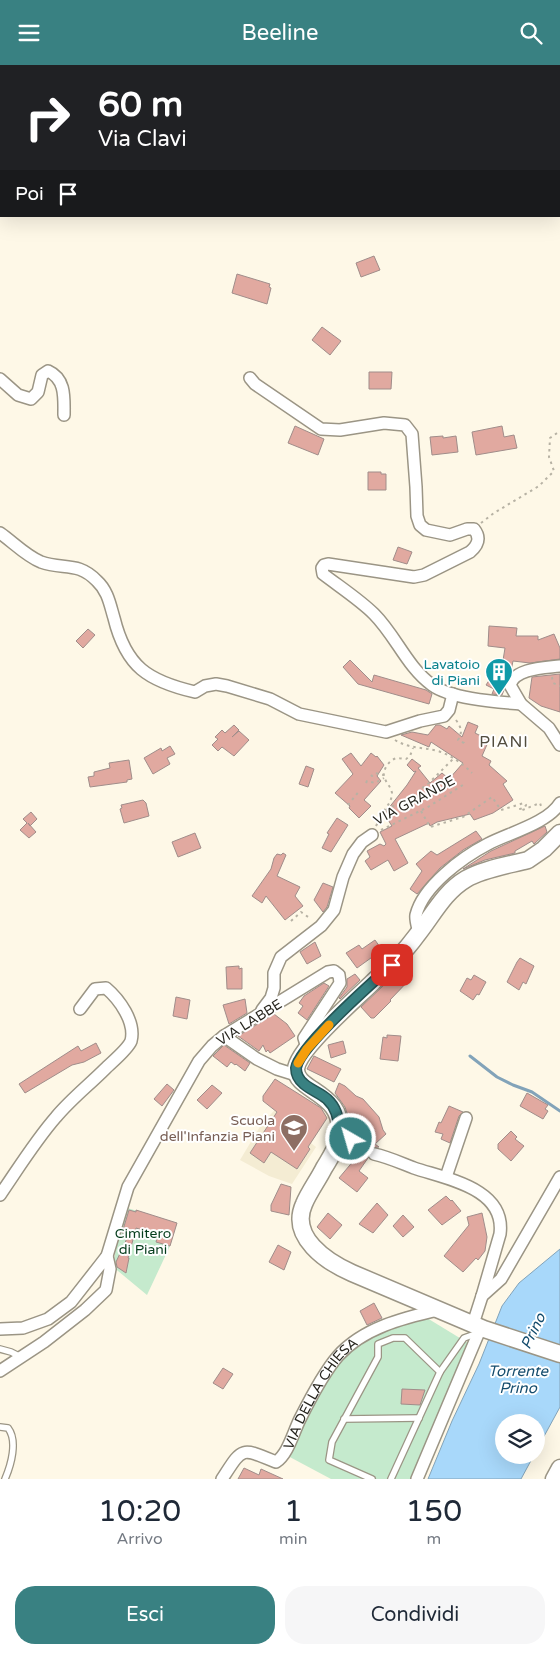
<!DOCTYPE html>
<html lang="it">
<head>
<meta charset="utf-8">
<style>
	:root { --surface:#fff; --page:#f6f6f7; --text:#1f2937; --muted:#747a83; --accent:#398182 }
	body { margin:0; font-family:"Varela Round",sans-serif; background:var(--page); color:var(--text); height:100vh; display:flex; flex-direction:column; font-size:19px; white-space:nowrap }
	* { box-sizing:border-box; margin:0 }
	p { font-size:16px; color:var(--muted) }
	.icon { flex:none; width:28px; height:28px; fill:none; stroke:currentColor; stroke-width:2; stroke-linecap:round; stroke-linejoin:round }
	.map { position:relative; height:1414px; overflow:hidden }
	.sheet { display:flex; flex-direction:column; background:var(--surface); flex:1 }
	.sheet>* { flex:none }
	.hud { position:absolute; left:0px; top:0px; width:560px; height:152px; box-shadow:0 5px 20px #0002; background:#202124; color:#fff; overflow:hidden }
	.controls { position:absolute; left:495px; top:1349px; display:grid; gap:10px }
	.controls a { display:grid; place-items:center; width:50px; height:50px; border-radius:50%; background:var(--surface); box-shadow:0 5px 20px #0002; font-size:25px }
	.pin { position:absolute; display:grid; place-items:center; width:42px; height:42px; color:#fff; margin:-21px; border-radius:10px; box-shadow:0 2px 8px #0006 }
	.me { position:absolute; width:55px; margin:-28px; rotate:322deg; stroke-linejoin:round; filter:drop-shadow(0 0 4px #0008) }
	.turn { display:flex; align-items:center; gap:18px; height:105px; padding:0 15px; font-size:22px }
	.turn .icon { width:65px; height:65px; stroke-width:2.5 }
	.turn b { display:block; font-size:35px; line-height:42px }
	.then { display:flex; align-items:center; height:48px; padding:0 15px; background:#0003; gap:10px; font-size:19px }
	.eta { display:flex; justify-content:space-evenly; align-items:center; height:85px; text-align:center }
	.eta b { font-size:30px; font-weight:600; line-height:35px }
	.action { display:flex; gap:10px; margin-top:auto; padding:10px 15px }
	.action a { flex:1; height:58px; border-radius:20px; background:var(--accent); color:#fff; font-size:20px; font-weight:600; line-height:58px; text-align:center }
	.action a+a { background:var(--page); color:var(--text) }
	header { display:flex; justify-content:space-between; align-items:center; height:65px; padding:0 15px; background:var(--accent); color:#fff; font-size:22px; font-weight:600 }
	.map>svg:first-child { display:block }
	.built { fill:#f4ecd3 }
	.green { fill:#c5eacd }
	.water { fill:#a8d8fa; stroke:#82a3b9 }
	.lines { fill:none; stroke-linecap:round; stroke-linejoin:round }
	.stream { stroke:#82a3b9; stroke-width:3 }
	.building { fill:#e1a9a0; stroke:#a08d8a }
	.lane-casing { stroke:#9b9585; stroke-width:8 }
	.street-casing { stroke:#9b9585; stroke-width:14 }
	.secondary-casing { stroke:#9b9585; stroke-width:19 }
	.path { stroke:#b7b2a4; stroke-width:2; stroke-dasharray:2.5 4; stroke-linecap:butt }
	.lane { stroke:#fff; stroke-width:5.5 }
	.street { stroke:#fff; stroke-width:11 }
	.secondary { stroke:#fff; stroke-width:16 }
	.route-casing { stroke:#255454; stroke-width:12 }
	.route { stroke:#398182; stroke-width:9 }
	.slow { stroke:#f59e0b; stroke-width:9 }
	.labels { text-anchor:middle; stroke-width:4; stroke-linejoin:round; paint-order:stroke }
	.culture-label { font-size:14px; fill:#0d838f; stroke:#fff; text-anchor:end }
	.street-label { font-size:14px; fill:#292720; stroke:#fff }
	.education-label { font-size:14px; fill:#785e54; stroke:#fff; text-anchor:end }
	.park-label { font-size:14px; fill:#053d1c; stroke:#fff }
	.water-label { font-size:15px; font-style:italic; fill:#144c6d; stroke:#fff }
	.quarter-label { font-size:16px; letter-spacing:1px; fill:#524d3f; stroke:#fff }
</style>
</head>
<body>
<header><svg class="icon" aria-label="menu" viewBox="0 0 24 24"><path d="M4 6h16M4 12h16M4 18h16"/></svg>Beeline<svg class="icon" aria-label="search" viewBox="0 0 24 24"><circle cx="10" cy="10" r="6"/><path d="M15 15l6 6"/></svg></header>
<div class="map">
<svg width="560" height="1414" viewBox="0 0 560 1414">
	<rect width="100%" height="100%" fill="#fef8e7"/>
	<polygon class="built" points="292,1026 297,1027 330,1050 311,1078 316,1082 292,1119 269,1111 240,1095 261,1060"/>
	<g class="green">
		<polygon points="124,1142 177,1158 170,1181 147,1230 112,1201 115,1190 116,1174"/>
		<polygon points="427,1253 468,1278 411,1414 331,1414 286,1390 312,1336 341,1293 354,1280 388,1263"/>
	</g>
	<polygon class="water" points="560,1184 560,1342 536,1386 536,1358 504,1358 504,1390 534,1390 521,1414 428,1414 452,1356 479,1299 502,1241 519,1218"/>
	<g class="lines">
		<polyline class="stream" points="470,991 497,1012 513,1020 532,1027 560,1046"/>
	</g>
	<g class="building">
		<polygon points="374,191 380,205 361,212 356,198"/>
		<polygon points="237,209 270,219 269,222 271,223 267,239 232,228"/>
		<polygon points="322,262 341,276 330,290 312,275"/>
		<polygon points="369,307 392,307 391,324 369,324"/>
		<polygon points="295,361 324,374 318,390 288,378"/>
		<polygon points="502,361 504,372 514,370 517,383 476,390 472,367"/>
		<polygon points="443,371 443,373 456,371 458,387 432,390 430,372"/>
		<polygon points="368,407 381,407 381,409 386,409 386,425 368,425"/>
		<polygon points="398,482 412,487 407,499 393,495"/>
		<polygon points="489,561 517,563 516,571 538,571 538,575 554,569 560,583 560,594 530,598 513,596 511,606 503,617 504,625 502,630 492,629 494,624 486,620 490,614 500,614 505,583 488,581"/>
		<polygon points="88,564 95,570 83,583 76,576"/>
		<polygon points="350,595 372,617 374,610 426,625 432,629 429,639 358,619 343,602"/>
		<polygon points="560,609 560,647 541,641 529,633 532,612"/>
		<polygon points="468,657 478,661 475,668 489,675 482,691 491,696 489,700 507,716 503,719 513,735 493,748 474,755 470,749 437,757 430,761 429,758 395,774 408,798 394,806 388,795 371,805 365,796 370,792 367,786 380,779 384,781 386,779 380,767 392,761 384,749 407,720 416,706 414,707 407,700 412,694 421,701 418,703 430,718 442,708 449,714 463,698 431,677 429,682 401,670 412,667 428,670 436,660 440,660 447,664 449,661 462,672"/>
		<polygon points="234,660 239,665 232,672 239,666 249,675 234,691 222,682 218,686 212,680 218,674 215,672 222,665 225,668"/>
		<polygon points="170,681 175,689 167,693 170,699 153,709 144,693 161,683 162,686"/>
		<polygon points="351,688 361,701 371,688 376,692 377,691 384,700 377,711 381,716 364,735 371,741 359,753 349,743 350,741 335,728 353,709 342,694"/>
		<polygon points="129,695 132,714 127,715 127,717 90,722 88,712 94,711 94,707 110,703 109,698"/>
		<polygon points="306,701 314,704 308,722 299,719"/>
		<polygon points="143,735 146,738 149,751 124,758 120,744 122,743 121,740"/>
		<polygon points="31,747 37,754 30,761 28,758 36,767 29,773 20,765 27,758 23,754"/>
		<polygon points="337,753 348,760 331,787 322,783 329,769 327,768"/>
		<polygon points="545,761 547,767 534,779 532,776 515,786 515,788 485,795 463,804 491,786"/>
		<polygon points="476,766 482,774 463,785 440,803 417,829 410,824 422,806 416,799 431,786 437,790"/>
		<polygon points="195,768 201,783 178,792 172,777"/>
		<polygon points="283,788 286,790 277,811 300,822 295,831 303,841 285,855 266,831 262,838 252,831 271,804 274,793 277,789 281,790"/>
		<polygon points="323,818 333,822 327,842 323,847 314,835"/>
		<polygon points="375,875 382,885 357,903 346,888 359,880 362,884"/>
		<polygon points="315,877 321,891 307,899 300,887"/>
		<polygon points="520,893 534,901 526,919 523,917 519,925 507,917 517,897"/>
		<polygon points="239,901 239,904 242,903 242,924 227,924 226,902"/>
		<polygon points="403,902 412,912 390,935 391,936 374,953 371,953 361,942"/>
		<polygon points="355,909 360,915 340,934 339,933 347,922 347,914"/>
		<polygon points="474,910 486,917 479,930 477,929 473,935 460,926 467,913 471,915"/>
		<polygon points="324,918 329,921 307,955 298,948 303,941 299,938 304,931"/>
		<polygon points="176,932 190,935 187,954 173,951"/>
		<polygon points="245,934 247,948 229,959 223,940"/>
		<polygon points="274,949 287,959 295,971 270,988 268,985 266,987 263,980 259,986 238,971"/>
		<polygon points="387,970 401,971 398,996 380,994 383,972 387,973"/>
		<polygon points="343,976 346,988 331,993 328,980"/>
		<polygon points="96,978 101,988 84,997 72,1000 25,1028 19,1019 78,981 81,986"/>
		<polygon points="224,980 250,998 245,1006 236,999 235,1000 231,997 227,1002 213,991"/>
		<polygon points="314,991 341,1004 334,1017 307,1004"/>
		<polygon points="275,1014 321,1043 327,1053 308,1082 310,1084 297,1104 271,1087 264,1098 250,1088 277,1047 263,1036 263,1031"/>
		<polygon points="339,1018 345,1021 356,1031 363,1034 379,1052 383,1065 386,1069 375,1079 379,1082 370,1083 369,1077 361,1071 354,1063 349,1066 349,1054 345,1042 335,1028"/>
		<polygon points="167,1019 174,1025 162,1041 154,1034"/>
		<polygon points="212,1020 222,1028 207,1044 197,1035"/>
		<polygon points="527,1028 548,1040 545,1044 548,1046 543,1054 520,1041"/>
		<polygon points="449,1041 463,1047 459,1051 450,1078 441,1074 443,1069 435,1067 439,1057 441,1058"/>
		<polygon points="511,1066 517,1072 515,1074 524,1081 511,1096 498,1084 498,1079"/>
		<polygon points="367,1087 368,1093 359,1106 368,1113 357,1127 339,1113 360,1088"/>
		<polygon points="281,1119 291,1122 289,1150 271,1146 271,1140"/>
		<polygon points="446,1131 451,1136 452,1135 461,1146 442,1160 428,1145"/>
		<polygon points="377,1138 388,1150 373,1168 359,1159"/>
		<polygon points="129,1145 136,1147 136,1145 177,1158 170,1181 156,1177 158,1170 136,1163 135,1170 122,1168"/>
		<polygon points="328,1148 342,1160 330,1174 317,1162"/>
		<polygon points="482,1148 487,1172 485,1186 478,1195 476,1193 463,1207 444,1191 469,1160 467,1152"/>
		<polygon points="403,1150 414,1162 403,1172 393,1161"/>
		<polygon points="129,1169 134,1171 128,1193 129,1193 126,1208 117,1202 116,1197"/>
		<polygon points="278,1180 291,1187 284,1205 269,1197"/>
		<polygon points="374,1238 382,1253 367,1260 360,1246"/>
		<polygon points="223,1303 233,1309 223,1324 213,1318"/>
		<polygon points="402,1324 425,1325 420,1340 401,1339"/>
		<polygon points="244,1403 259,1410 261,1404 283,1414 238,1414"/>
	</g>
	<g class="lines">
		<defs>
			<g id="lane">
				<polyline points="0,1284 11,1287 21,1292"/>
				<polyline points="344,1354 419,1353"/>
				<path d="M0,1362L8,1363C18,1376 11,1400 5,1414"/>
				<polyline points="372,1414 329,1395 332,1377 378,1292 378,1279 393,1273 405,1273 440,1307"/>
				<polyline points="391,1414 440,1307 464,1273 478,1268"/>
			</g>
			<g id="street">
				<path d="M250,313L255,319L321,364L340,365L384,358L405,360L412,369L416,422L417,451L420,460L426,465L450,470L467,464H474C481,473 478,480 470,487L424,510L414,512L328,499L324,500L322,503L323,509C340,522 360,535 374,549C396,571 407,602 432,620C451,634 498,637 521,639"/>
				<path d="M0,314L18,330L31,334L38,327L42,310L48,306C66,314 64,333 64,350"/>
				<path d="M0,468C13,477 26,491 41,497C63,505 78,496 97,516C108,526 110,540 114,553C126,602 148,616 195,627L205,621L216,619L227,621L270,634L299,649L386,667L420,656L444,651L449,645L453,629"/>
				<path d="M560,601C545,603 515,603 510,620L521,639L549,663L560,680"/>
				<path d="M419,868C418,863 415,855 416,850C423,821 463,792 488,779C509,768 548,758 560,738"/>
				<polyline points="262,945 271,933 274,923 274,908 281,892 321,861 334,845 343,812 353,789 362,777 372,770"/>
				<polyline points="224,971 257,994 277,1004 296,1010"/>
				<polyline points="339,1072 351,1074 363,1081"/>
				<path d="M374,1089C388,1092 401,1098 414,1103C446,1114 506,1123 500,1169L482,1231"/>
				<polyline points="446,1112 466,1053"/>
				<path d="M0,1130C18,1104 35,1076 56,1052C71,1034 89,1020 105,1004C112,997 128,984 131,976C136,957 119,934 106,923L95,924L80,944"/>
				<polyline points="473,1259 482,1231 501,1214 560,1112"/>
				<polyline points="0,1264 23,1263 48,1254 71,1237 100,1200 107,1191 128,1122 199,996 212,981 224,971 328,907 334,906 339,910 340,918 304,973 307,983"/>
				<polyline points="0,1306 44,1277 85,1245 106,1225 110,1204 107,1191"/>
				<path id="s1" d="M222,1414C243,1382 240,1382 276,1397C288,1389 293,1368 300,1354C309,1336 325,1306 338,1291C363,1263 403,1253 438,1245"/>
				<polyline points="417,1414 481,1262"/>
			</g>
			<g id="secondary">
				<path d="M560,768L544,784L528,795C509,800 483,804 466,814C444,827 433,850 417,870C404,888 389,902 373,917C357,933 298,983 296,1004C295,1027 347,1027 339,1072C337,1083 330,1093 324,1103C318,1115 309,1127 304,1139C289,1172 327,1197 352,1208L484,1264L560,1289"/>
				<polyline points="554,1414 560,1403"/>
			</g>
		</defs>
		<use href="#lane" class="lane-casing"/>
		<use href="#street" class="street-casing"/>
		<use href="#secondary" class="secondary-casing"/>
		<g class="path">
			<polyline points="559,4 560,4"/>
			<polyline points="559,64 560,66"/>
			<polyline points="481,458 494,448 539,421 554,406 549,392 550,373 560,366"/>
			<polyline points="552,612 553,618 560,621"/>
			<path d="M456,655C461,662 463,667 458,675L464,678V680"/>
			<path d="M395,675C410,684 423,682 438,686C451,690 463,699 472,708"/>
			<polyline points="371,710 372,711 375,708 383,710"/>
			<polyline points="366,718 367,716 375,718 384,713"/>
			<polyline points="417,727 429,718 454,693"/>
			<polyline points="348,740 360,725"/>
			<path d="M384,746C388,740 392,735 392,728C391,722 387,719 385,714C381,707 388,697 394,694C398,692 402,694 406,694L410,691L413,683"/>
			<polyline points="421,746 430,762 463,752 492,732 501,745 524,738 526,740 525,742 520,744 520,746 540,738 541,741"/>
			<polyline points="376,761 384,746 398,738"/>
			<polyline points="381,765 428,742 466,718"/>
			<polyline points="291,856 301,847 311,854"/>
		</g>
		<use href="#lane" class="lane"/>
		<use href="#street" class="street"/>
		<use href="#secondary" class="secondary"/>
	</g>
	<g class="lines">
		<defs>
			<path id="route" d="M351,1074L339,1072C340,1058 338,1044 327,1034C320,1028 311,1025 304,1019C299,1015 296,1010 296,1003C299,982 373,917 392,900"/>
		</defs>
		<use href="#route" class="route-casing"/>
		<use href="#route" class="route"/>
		<polyline class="slow" points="298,998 307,984 329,960"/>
	</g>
	<defs>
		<symbol id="building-pin" viewBox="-11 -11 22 30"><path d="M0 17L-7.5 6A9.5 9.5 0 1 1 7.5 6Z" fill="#0f9aa8" stroke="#fff"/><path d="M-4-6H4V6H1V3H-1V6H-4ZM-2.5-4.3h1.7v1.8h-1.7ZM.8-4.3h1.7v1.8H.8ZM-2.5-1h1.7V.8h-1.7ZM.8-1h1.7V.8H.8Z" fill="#fff"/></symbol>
		<symbol id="school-pin" viewBox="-11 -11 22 30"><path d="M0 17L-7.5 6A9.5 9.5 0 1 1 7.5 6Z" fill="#8d6e63" stroke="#fff"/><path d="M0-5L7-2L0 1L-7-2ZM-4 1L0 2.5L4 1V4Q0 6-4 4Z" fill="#fff"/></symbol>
	</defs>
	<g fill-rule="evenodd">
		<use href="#building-pin" x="483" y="591" width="32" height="43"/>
		<use href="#school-pin" x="278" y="1047" width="32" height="43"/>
	</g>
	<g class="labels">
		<g class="culture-label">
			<text x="480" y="604">Lavatoio<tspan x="480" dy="16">di Piani</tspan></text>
		</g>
		<g class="street-label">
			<text transform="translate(414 735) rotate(-28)" y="5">VIA GRANDE</text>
			<text transform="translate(249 957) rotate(-32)" y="5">VIA LABBE</text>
			<text dy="5" stroke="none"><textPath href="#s1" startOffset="151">VIA DELLA CHIESA</textPath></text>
		</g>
		<g class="education-label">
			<text x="275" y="1060">Scuola<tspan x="275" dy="16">dell'Infanzia Piani</tspan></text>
		</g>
		<g class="park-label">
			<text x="143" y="1173">Cimitero<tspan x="143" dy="16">di Piani</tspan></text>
		</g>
		<g class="water-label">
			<text transform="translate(533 1266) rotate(-64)" y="5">Prino</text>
			<text x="518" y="1311">Torrente<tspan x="518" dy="17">Prino</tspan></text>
		</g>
		<g class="quarter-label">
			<text x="504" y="682">PIANI</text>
		</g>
	</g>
</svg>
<div class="controls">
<a><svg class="icon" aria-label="layers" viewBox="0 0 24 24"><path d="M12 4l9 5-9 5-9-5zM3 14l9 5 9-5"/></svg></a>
</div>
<div class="pin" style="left:392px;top:900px;background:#d93025"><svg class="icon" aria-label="arrive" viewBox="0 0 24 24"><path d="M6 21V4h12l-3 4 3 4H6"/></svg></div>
<svg class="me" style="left:351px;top:1074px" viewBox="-20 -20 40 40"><circle r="17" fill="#398182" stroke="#fff" stroke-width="3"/><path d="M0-11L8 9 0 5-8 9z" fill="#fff"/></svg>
<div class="hud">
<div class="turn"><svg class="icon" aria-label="right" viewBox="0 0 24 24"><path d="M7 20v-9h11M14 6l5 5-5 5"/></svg><div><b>60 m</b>Via Clavi</div></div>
<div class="then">Poi<svg class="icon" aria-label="arrive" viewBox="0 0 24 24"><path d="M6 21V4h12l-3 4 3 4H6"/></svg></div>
</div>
</div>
<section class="sheet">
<div class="eta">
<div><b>10:20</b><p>Arrivo</p></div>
<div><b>1</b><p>min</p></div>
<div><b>150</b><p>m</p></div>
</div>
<div class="action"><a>Esci</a><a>Condividi</a></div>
</section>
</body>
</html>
